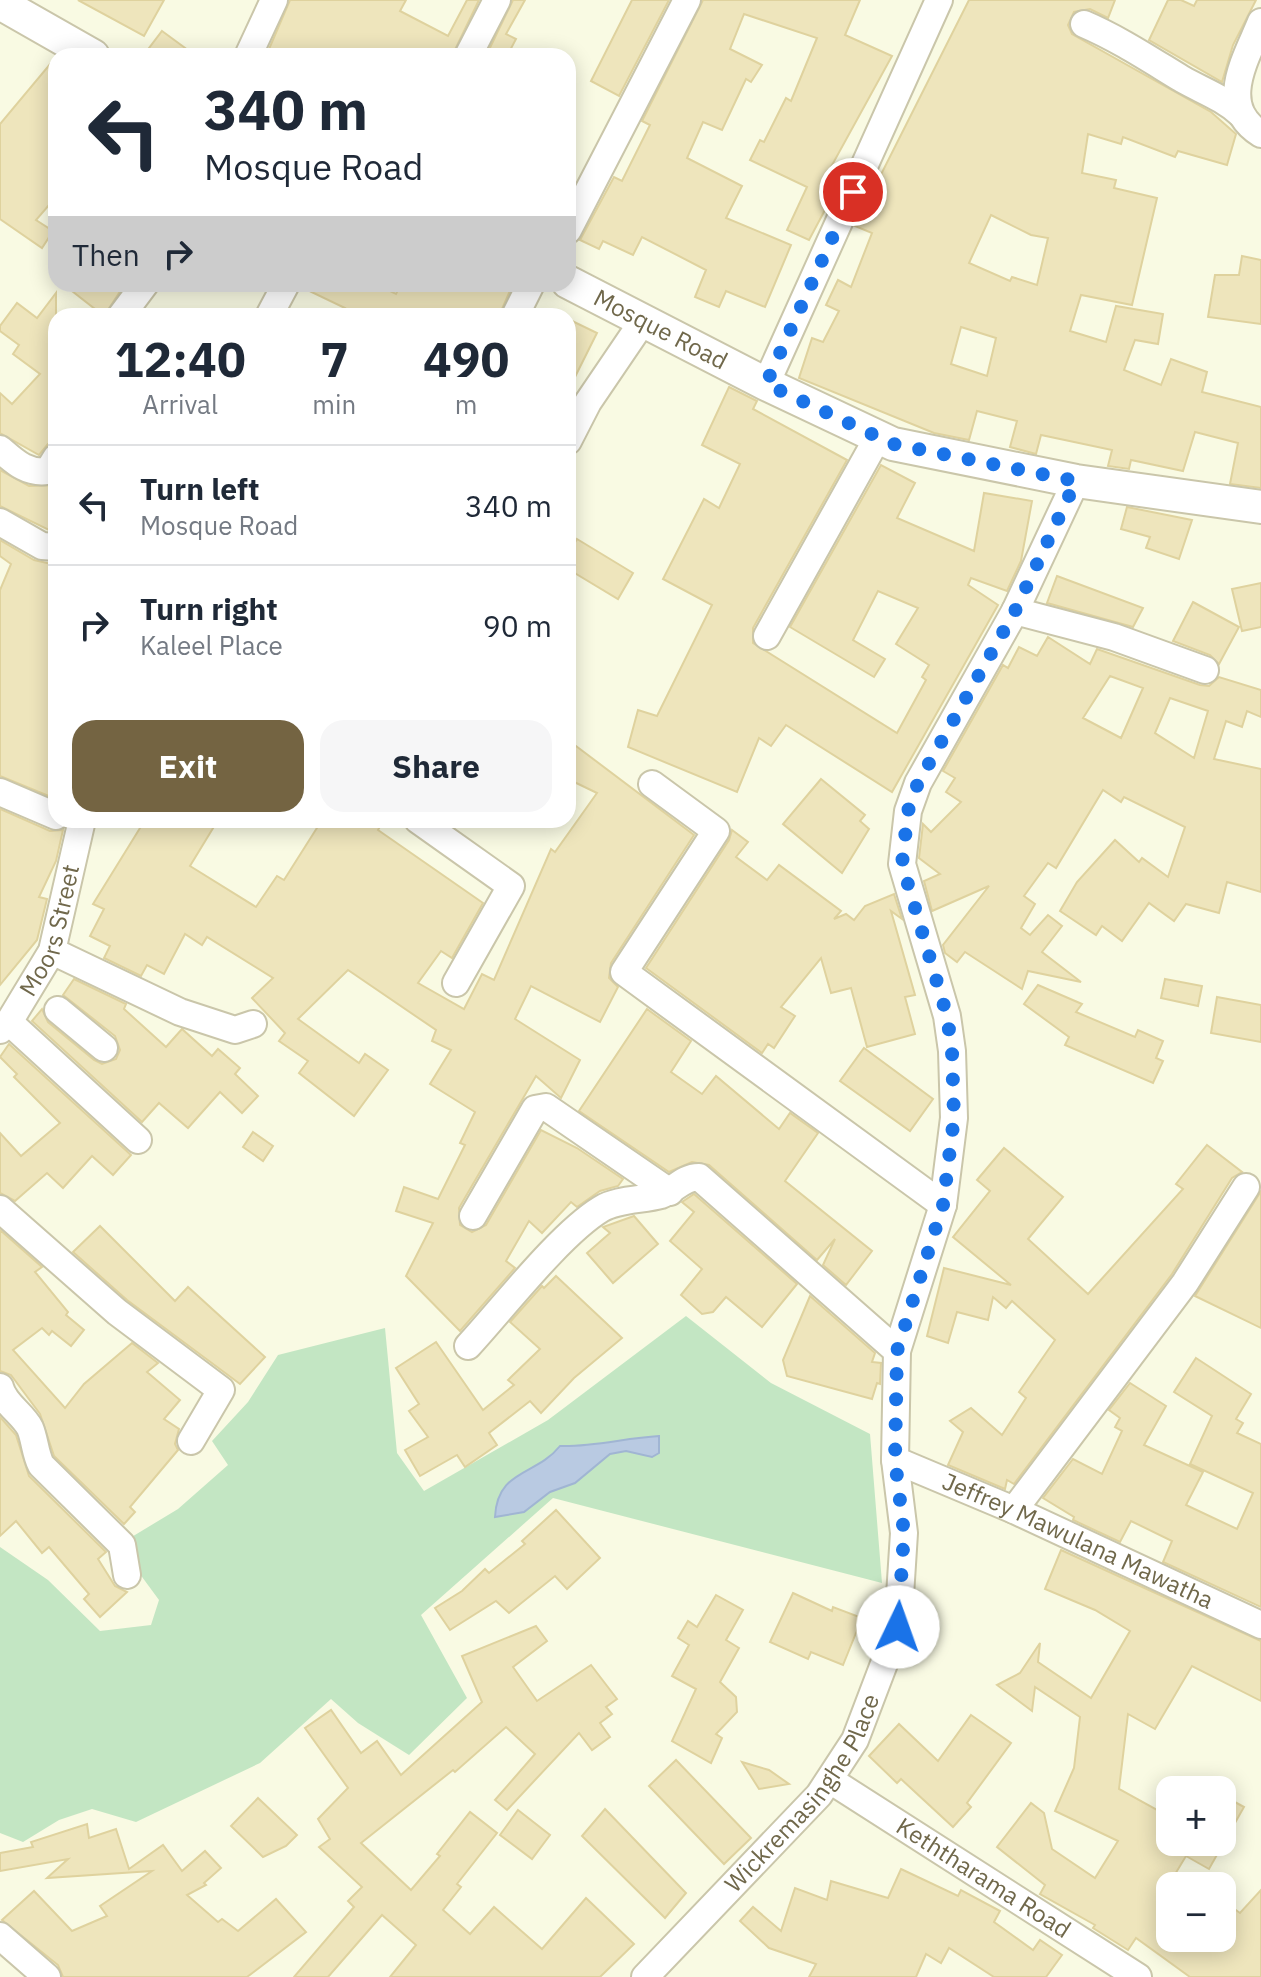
<!DOCTYPE html>
<html lang="en">
<head>
<meta charset="utf-8">
<style>
	:root { --surface:#fff; --page:#f6f6f7; --text:#1f2937; --muted:#747a83; --line:#e0e1e3; --accent:#746442 }
	body { margin:0; font-family:"IBM Plex Sans",sans-serif; background:var(--page); color:var(--text); height:100vh; display:flex; flex-direction:column; font-size:30px; white-space:nowrap }
	* { box-sizing:border-box; margin:0 }
	p { font-size:26px; color:var(--muted) }
	.icon { flex:none; width:44px; height:44px; fill:none; stroke:currentColor; stroke-width:2; stroke-linecap:round; stroke-linejoin:round }
	.map { position:relative; flex:1; overflow:hidden }
	.panel { position:absolute; left:48px; top:308px; width:528px; height:520px; display:flex; flex-direction:column; background:var(--surface); border-radius:24px; box-shadow:0 4px 20px #0003 }
	.panel>* { flex:none }
	.banner { position:absolute; left:48px; top:48px; width:528px; height:244px; border-radius:24px; box-shadow:0 4px 20px #0003; background:#fff; color:var(--text); overflow:hidden }
	.buttons { position:absolute; left:1156px; top:1776px; display:grid; gap:16px }
	.buttons a { display:grid; place-items:center; width:80px; height:80px; border-radius:16px; background:var(--surface); box-shadow:0 4px 20px #0003; font-size:40px }
	.pin { position:absolute; display:grid; place-items:center; width:68px; height:68px; color:#fff; margin:-34px; border:4px solid #fff; border-radius:50%; box-shadow:0 2px 8px #0007 }
	.me { position:absolute; width:88px; margin:-44px; rotate:3deg; stroke-linejoin:round; filter:drop-shadow(0 0 6px #0008) }
	.turn { display:flex; align-items:center; gap:28px; height:168px; padding:0 24px; font-size:36px }
	.turn .icon { width:104px; height:104px; stroke-width:2.5 }
	.turn b { display:block; font-size:56px; line-height:68px }
	.then { display:flex; align-items:center; height:76px; padding:0 24px; background:#0003; gap:16px; font-size:30px }
	.eta { display:flex; justify-content:space-evenly; align-items:center; height:136px; text-align:center }
	.eta b { font-size:48px; font-weight:700; line-height:56px }
	.cta { display:flex; gap:16px; margin-top:auto; padding:16px 24px }
	.cta a { flex:1; height:92px; border-radius:24px; background:var(--accent); color:#fff; font-size:32px; font-weight:700; line-height:92px; text-align:center }
	.cta a+a { background:var(--page); color:var(--text) }
	ul { padding:0; list-style:none }
	li { display:flex; align-items:center; gap:24px; height:120px; padding:0 24px; border-top:2px solid var(--line) }
	li div { flex:1 }
	li b { display:block; font-size:30px }
	li em { font-style:normal }
	.map>svg:first-child { display:block }
	.green { fill:#c3e6c3 }
	.water { fill:#b9cae2; stroke:#a0b5d3; stroke-width:2 }
	.building { fill:#eee5bc; stroke:#dfd29e; stroke-width:2; fill-rule:evenodd }
	.lines { fill:none; stroke-linecap:round; stroke-linejoin:round }
	.minor-casing { stroke:#cac6aa; stroke-width:30 }
	.tertiary-casing { stroke:#cac6aa; stroke-width:36 }
	.minor { stroke:#fff; stroke-width:26 }
	.tertiary { stroke:#fff; stroke-width:32 }
	.route { stroke:#1a73e8; stroke-width:14; stroke-dasharray:0 25.2 }
	.labels { text-anchor:middle; stroke-width:6; stroke-linejoin:round; paint-order:stroke }
	.street-label { font-size:24px; fill:#70684b; stroke:#fdfee8 }
</style>
</head>
<body>
<div class="map">
<svg width="1261" height="1977" viewBox="0 0 1261 1977">
	<rect width="100%" height="100%" fill="#f9fae3"/>
	<polygon class="green" points="686,1316 771,1383 870,1434 882,1583 553,1498 421,1615 467,1698 409,1755 358,1723 331,1699 260,1763 136,1822 92,1809 59,1820 23,1842 0,1833 0,1547 48,1580 100,1631 151,1625 159,1600 134,1566 130,1538 178,1509 228,1465 212,1441 248,1402 278,1355 385,1328 397,1453 424,1491 548,1420"/>
	<path class="water" d="M659,1436V1453L652,1457L626,1451L610,1454L575,1483L550,1492L524,1512L495,1517C497,1469 536,1476 560,1446C595,1447 624,1438 659,1436Z"/>
	<g class="building">
		<polygon points="78,0 164,0 144,36"/>
		<polygon points="290,0 406,0 400,11 448,36 467,0 479,0 452,56 266,56"/>
		<polygon points="513,0 525,0 506,34 516,39 507,56 486,56"/>
		<polygon points="632,0 669,0 619,96 591,81"/>
		<polygon points="703,0 860,0 845,35 892,56 826,176 836,181 831,192 834,193 809,240 787,230 807,187 750,160 760,140 764,142 786,98 791,101 817,38 744,14 730,49 762,65 751,82 746,79 722,130 703,122 687,158 742,186 726,218 791,245 765,307 726,291 719,307 695,297 706,270 642,237 633,255 603,241 599,249 580,240 614,177 622,181 650,125 642,121"/>
		<path d="M969,0H1115L1108,18L1090,9L1074,12L1068,25L1072,34L1211,112L1236,134L1227,165L1178,151L1175,157L1123,137L1121,144L1088,134L1082,173L1116,180L1114,188L1157,198L1132,305L1081,295L1070,331L1106,342L1116,306L1163,314L1158,344L1135,340L1124,370L1161,385L1171,359L1207,372L1202,392L1261,407V488L1230,484L1238,443L1195,432L1183,471L1131,460L1129,469L1108,466L1112,450L1041,435L1036,454L1010,447L1017,421L977,411L969,440L934,433L799,378L812,338L823,342L839,311L826,305L838,280L851,287L872,233L855,226ZM991,215L1031,235L1048,238L1037,285L1012,277L1010,281L969,263ZM961,327L996,338L987,376L951,364Z"/>
		<polygon points="1168,0 1181,0 1194,6 1197,0 1256,0 1233,45 1222,82 1149,40"/>
		<polygon points="162,31 196,56 143,56"/>
		<polygon points="56,57 56,197 36,220 53,231 42,248 0,219 0,124"/>
		<polygon points="1242,256 1261,260 1261,324 1208,317 1215,275 1239,275"/>
		<polygon points="63,284 113,284 121,290 104,316"/>
		<polygon points="302,284 376,284 396,294 401,284 513,284 499,316 341,316 345,308 301,287"/>
		<polygon points="56,293 56,442 48,444 39,455 0,433 0,393 12,404 40,374 13,354 19,345 0,331 0,326 17,303 37,318"/>
		<polygon points="568,319 597,333 568,391"/>
		<polygon points="729,387 757,401 753,409 847,460 753,628 753,643 897,733 926,680 922,677 929,665 896,644 918,608 878,591 853,640 885,659 874,677 790,627 881,465 915,483 897,518 974,551 984,493 1032,501 1021,561 1007,591 971,578 968,585 998,605 892,792 786,725 771,746 759,738 737,792 628,747 638,710 657,716 712,605 663,579 704,499 719,508 740,464 702,445"/>
		<polygon points="0,470 29,486 56,485 56,522 51,531 0,506"/>
		<polygon points="1127,507 1192,520 1179,559 1146,548 1150,537 1121,529"/>
		<polygon points="577,539 633,573 618,599 568,569 568,554"/>
		<polygon points="0,540 34,560 56,565 56,799 0,776 0,590 11,564 0,556"/>
		<polygon points="1057,576 1143,608 1133,627 1047,603"/>
		<polygon points="1261,583 1261,627 1242,631 1232,589"/>
		<polygon points="1193,602 1239,627 1219,664 1210,655 1173,641"/>
		<path d="M1048,637L1090,664L1097,649L1200,685L1209,686L1219,677L1261,690V717L1247,711L1242,727L1226,721L1214,759L1261,769V892L1227,882L1219,913L1186,904L1174,921L1149,903L1122,941L1102,926L1096,935L1060,911L1077,882L1115,840L1139,862L1142,858L1168,877L1185,827L1124,797L1121,802L1103,790L1056,868L1048,863L1024,896L1035,904L1021,928L1030,935L1048,915L1062,926L1042,952L1081,982L1028,971L1022,989L965,952L957,962L945,953L943,945L989,886L932,911L924,881L940,874L919,858L923,824L931,832L961,802L946,792L955,778L943,771L1003,665L1008,668L1019,647L1037,656ZM1110,676L1143,688L1121,738L1083,718ZM1170,698L1208,711L1194,758L1155,733Z"/>
		<polygon points="568,740 694,835 611,963 609,978 618,987 600,1022 531,986 515,1019 580,1060 561,1098 536,1076 459,1208 460,1225 472,1232 486,1225 541,1130 577,1148 623,1179 618,1186 600,1191 577,1207 571,1202 542,1233 529,1221 506,1261 515,1268 460,1331 406,1276 433,1223 396,1211 404,1187 438,1199 465,1145 460,1143 475,1112 430,1084 451,1050 432,1041 436,1030 348,970 298,1019 359,1063 365,1054 388,1070 354,1116 299,1073 308,1061 279,1041 285,1033 252,998 273,978 207,937 202,945 185,934 164,974 147,965 141,976 104,958 110,946 90,936 104,909 93,904 145,820 218,820 190,866 256,907 277,876 284,880 322,820 384,820 378,830 483,903 452,958 441,951 418,983 464,1009 482,974 494,980 551,849 555,852 597,793 568,779"/>
		<polygon points="821,779 865,815 860,821 869,829 842,873 783,824"/>
		<polygon points="0,809 50,831 63,830 56,861 39,897 47,899 37,940 0,985"/>
		<polygon points="732,830 748,842 736,857 767,880 779,865 841,911 834,919 846,914 854,920 865,906 894,894 902,919 891,911 915,995 905,997 915,1034 867,1047 851,988 831,993 821,958 781,1007 795,1016 774,1048 768,1044 762,1053 646,968 729,840"/>
		<polygon points="74,979 126,1004 124,1009 166,1047 182,1029 212,1056 218,1049 240,1068 235,1074 258,1096 242,1113 220,1092 188,1128 159,1103 142,1122 32,1021 42,1009 48,1022 94,1060 102,1064 116,1059 120,1050 115,1036 63,995"/>
		<polygon points="1165,979 1202,986 1198,1006 1161,998"/>
		<polygon points="1038,985 1082,1004 1076,1012 1135,1037 1138,1030 1163,1041 1156,1058 1163,1061 1153,1083 1065,1045 1069,1037 1024,1004"/>
		<polygon points="1217,997 1261,1005 1261,1042 1211,1033"/>
		<polygon points="647,1009 691,1041 671,1072 702,1094 716,1076 779,1129 790,1113 818,1133 785,1181 872,1251 846,1285 823,1265 835,1239 817,1260 709,1165 692,1162 669,1172 579,1111"/>
		<polygon points="9,1044 131,1155 113,1175 92,1156 63,1188 47,1173 15,1201 0,1193 0,1133 21,1156 60,1123 14,1077 17,1074 0,1057"/>
		<polygon points="864,1048 933,1099 910,1131 840,1081"/>
		<polygon points="253,1132 273,1146 263,1161 243,1147"/>
		<polygon points="1207,1145 1242,1172 1232,1178 1172,1274 1014,1484 1007,1480 1005,1489 948,1465 963,1432 950,1421 971,1408 1002,1435 1026,1398 1019,1392 1055,1340 1012,1301 1006,1308 993,1297 988,1320 957,1312 948,1343 927,1336 944,1268 1011,1285 953,1237 990,1191 977,1180 1004,1148 1063,1197 1028,1239 1088,1294 1183,1189 1176,1184"/>
		<polygon points="1261,1191 1261,1328 1195,1296"/>
		<polygon points="694,1194 797,1284 762,1327 726,1297 713,1312 702,1314 681,1295 702,1269 670,1241 694,1212 682,1202"/>
		<polygon points="634,1216 658,1244 613,1283 587,1253 610,1233 603,1227"/>
		<polygon points="100,1226 175,1301 188,1287 265,1357 240,1384 127,1300 73,1252"/>
		<polygon points="0,1230 42,1267 35,1272 68,1312 66,1315 84,1330 71,1346 52,1331 49,1335 42,1328 13,1350 65,1408 84,1384 132,1343 158,1363 147,1372 180,1400 164,1419 179,1429 175,1444 178,1450 130,1507 135,1512 124,1524 54,1456 40,1414 11,1375 0,1371"/>
		<polygon points="556,1276 622,1338 574,1378 541,1413 530,1401 489,1433 497,1445 465,1467 457,1455 420,1476 405,1450 428,1437 409,1411 419,1404 396,1368 436,1342 483,1410 514,1385 508,1380 540,1349 510,1322 542,1286 544,1288"/>
		<polygon points="810,1296 875,1353 872,1362 881,1363 880,1384 877,1383 872,1399 787,1376 783,1360"/>
		<polygon points="1196,1358 1251,1394 1236,1419 1243,1423 1237,1433 1261,1444 1261,1607 1163,1562 1172,1541 1131,1521 1120,1542 1073,1520 1074,1517 1043,1498 1073,1459 1102,1474 1122,1431 1115,1427 1120,1418 1109,1410 1130,1383 1166,1406 1144,1445 1203,1472 1186,1505 1237,1529 1253,1493 1190,1464 1212,1416 1174,1392"/>
		<polygon points="0,1417 16,1435 29,1476 106,1552 98,1559 115,1586 127,1592 100,1617 84,1599 89,1594 49,1547 42,1553 16,1521 0,1536"/>
		<polygon points="556,1510 600,1558 567,1589 555,1576 509,1613 496,1601 450,1630 435,1608 462,1591 485,1569 489,1573 525,1544 522,1541"/>
		<polygon points="1061,1550 1261,1641 1261,1701 1192,1666 1155,1729 1128,1714 1119,1789 1170,1817 1170,1842 1222,1842 1222,1795 1244,1807 1209,1869 1186,1856 1160,1899 1170,1907 1170,1938 1222,1938 1222,1900 1240,1913 1261,1890 1261,1977 1190,1977 1136,1938 1128,1950 1093,1928 1095,1925 1040,1894 1045,1885 997,1847 1031,1803 1044,1813 1052,1849 1095,1878 1118,1841 1055,1811 1074,1768 1080,1717 1035,1687 1032,1711 997,1685 1020,1673 1040,1643 1038,1662 1091,1698 1130,1631 1095,1610 1045,1589"/>
		<polygon points="793,1593 832,1611 833,1607 862,1618 843,1665 811,1652 808,1659 770,1642"/>
		<polygon points="716,1595 743,1610 726,1640 739,1648 720,1682 736,1697 737,1712 716,1734 722,1738 711,1763 672,1741 696,1689 672,1676 689,1645 678,1638 688,1621 697,1627"/>
		<polygon points="536,1626 547,1641 513,1667 537,1701 591,1665 617,1699 606,1707 612,1714 600,1723 610,1737 592,1750 579,1733 507,1810 495,1800 535,1754 506,1727 455,1772 453,1770 361,1843 411,1890 440,1856 437,1854 470,1812 497,1833 457,1884 461,1887 443,1910 470,1934 494,1907 542,1949 586,1898 634,1944 600,1977 390,1977 416,1945 382,1915 328,1977 294,1977 354,1907 348,1901 362,1887 319,1847 330,1839 318,1819 348,1788 305,1728 331,1710 361,1753 377,1741 401,1775 482,1702 462,1656"/>
		<polygon points="971,1715 1011,1743 967,1803 971,1807 953,1827 901,1779 897,1783 869,1756 899,1724 938,1761"/>
		<polygon points="676,1760 751,1838 724,1864 649,1786"/>
		<polygon points="742,1762 769,1770 789,1784 759,1789"/>
		<polygon points="258,1798 297,1835 286,1846 263,1857 231,1826"/>
		<polygon points="605,1809 686,1893 665,1918 582,1836"/>
		<polygon points="518,1810 550,1835 532,1859 500,1835"/>
		<polygon points="87,1824 89,1838 116,1829 129,1869 163,1845 182,1871 205,1851 221,1868 204,1883 206,1885 187,1895 218,1922 222,1919 238,1931 276,1899 306,1932 247,1977 63,1977 58,1965 2,1920 34,1891 72,1931 107,1916 100,1906 152,1871 47,1878 68,1859 0,1871 0,1853 33,1847 31,1842"/>
		<polygon points="901,1869 958,1896 961,1890 1000,1911 994,1922 1033,1950 1040,1940 1062,1955 1046,1977 994,1977 949,1948 941,1963 926,1954 916,1977 809,1977 816,1964 769,1948 740,1921 753,1907 781,1931 795,1888 827,1900 831,1881 888,1898"/>
	</g>
	<g class="lines">
		<defs>
			<g id="minor">
				<path d="M1261,22C1246,59 1216,106 1261,134"/>
				<path d="M1084,24C1119,39 1149,59 1182,79C1203,91 1222,97 1241,114"/>
				<polyline points="248,56 274,0"/>
				<polyline points="468,56 497,0"/>
				<polyline points="568,230 687,0"/>
				<polyline points="121,316 145,284"/>
				<polyline points="269,316 286,284"/>
				<polyline points="515,316 531,284"/>
				<polyline points="766,384 939,0"/>
				<polyline points="568,441 588,402 643,321"/>
				<path d="M0,449C15,462 27,474 48,471L56,458"/>
				<polyline points="0,522 42,546 56,547"/>
				<polyline points="1015,611 1114,637 1205,670"/>
				<polyline points="767,636 878,437"/>
				<polyline points="652,784 716,831 624,972 943,1205"/>
				<polyline points="0,792 56,816"/>
				<polyline points="418,820 511,886 456,983"/>
				<polyline points="52,951 180,1012 235,1030 253,1024"/>
				<polyline points="58,1010 104,1048"/>
				<polyline points="9,1022 138,1140"/>
				<path id="s1" d="M0,1030L9,1022L52,951L82,820"/>
				<polyline points="0,1209 117,1312 221,1390 191,1441"/>
				<polyline points="473,1216 535,1109 546,1107 670,1192"/>
				<path d="M468,1346C503,1308 560,1234 601,1209C617,1199 643,1200 661,1195C675,1190 683,1177 699,1177L897,1351"/>
				<path d="M0,1387C4,1404 22,1413 30,1428C35,1440 35,1453 41,1465L122,1545L127,1575"/>
				<path id="s2" d="M895,1460L1014,1510L1261,1625"/>
				<polyline points="1014,1510 1185,1283 1246,1187"/>
				<path id="s3" d="M830,1780L1138,1977"/>
				<polyline points="0,1936 47,1977"/>
				<path id="s4" d="M645,1977L819,1795L855,1740L898,1627L904,1533L895,1460L897,1351L943,1205L954,1118L952,1051L947,1016L902,864L908,811L918,783L1015,611L1076,481"/>
			</g>
			<g id="tertiary">
				<polyline points="0,3 93,56"/>
				<path id="s5" d="M568,282L766,384L893,444L1076,481L1261,507"/>
			</g>
		</defs>
		<use href="#minor" class="minor-casing"/>
		<use href="#tertiary" class="tertiary-casing"/>
		<use href="#minor" class="minor"/>
		<use href="#tertiary" class="tertiary"/>
	</g>
	<g class="lines">
		<polyline class="route" points="853,192 766,384 893,444 1076,481 1015,611 918,783 908,811 902,864 947,1016 952,1051 954,1118 943,1205 897,1351 895,1460 904,1533 898,1627"/>
	</g>
	<g class="labels">
		<g class="street-label">
			<text dy="8" stroke="none"><textPath href="#s5" startOffset="104">Mosque Road</textPath></text>
			<text dy="8" stroke="none"><textPath href="#s1" startOffset="114">Moors Street</textPath></text>
			<text dy="8" stroke="none"><textPath href="#s2" startOffset="200">Jeffrey Mawulana Mawatha</textPath></text>
			<text dy="8" stroke="none"><textPath href="#s4" startOffset="244">Wickremasinghe Place</textPath></text>
			<text dy="8" stroke="none"><textPath href="#s3" startOffset="182">Keththarama Road</textPath></text>
		</g>
	</g>
</svg>
<div class="buttons">
<a>+</a>
<a>−</a>
</div>
<div class="pin" style="left:853px;top:192px;background:#d93025"><svg class="icon" aria-label="arrive" viewBox="0 0 24 24"><path d="M6 21V4h12l-3 4 3 4H6"/></svg></div>
<svg class="me" style="left:898px;top:1627px" viewBox="-20 -20 40 40"><circle r="19" fill="#fff"/><path d="M0-13L10 11 0 6-10 11z" fill="#1a73e8"/></svg>
<div class="banner">
<div class="turn"><svg class="icon" aria-label="left" viewBox="0 0 24 24"><path d="M17 20v-9H6M10 6l-5 5 5 5"/></svg><div><b>340 m</b>Mosque Road</div></div>
<div class="then">Then<svg class="icon" aria-label="right" viewBox="0 0 24 24"><path d="M7 20v-9h11M14 6l5 5-5 5"/></svg></div>
</div>
<section class="panel">
<div class="eta">
<div><b>12:40</b><p>Arrival</p></div>
<div><b>7</b><p>min</p></div>
<div><b>490</b><p>m</p></div>
</div>
<ul>
<li><svg class="icon" aria-label="left" viewBox="0 0 24 24"><path d="M17 20v-9H6M10 6l-5 5 5 5"/></svg><div><b>Turn left</b><p>Mosque Road</p></div><em>340 m</em></li>
<li><svg class="icon" aria-label="right" viewBox="0 0 24 24"><path d="M7 20v-9h11M14 6l5 5-5 5"/></svg><div><b>Turn right</b><p>Kaleel Place</p></div><em>90 m</em></li>
</ul>
<div class="cta"><a>Exit</a><a>Share</a></div>
</section>
</div>
</body>
</html>
